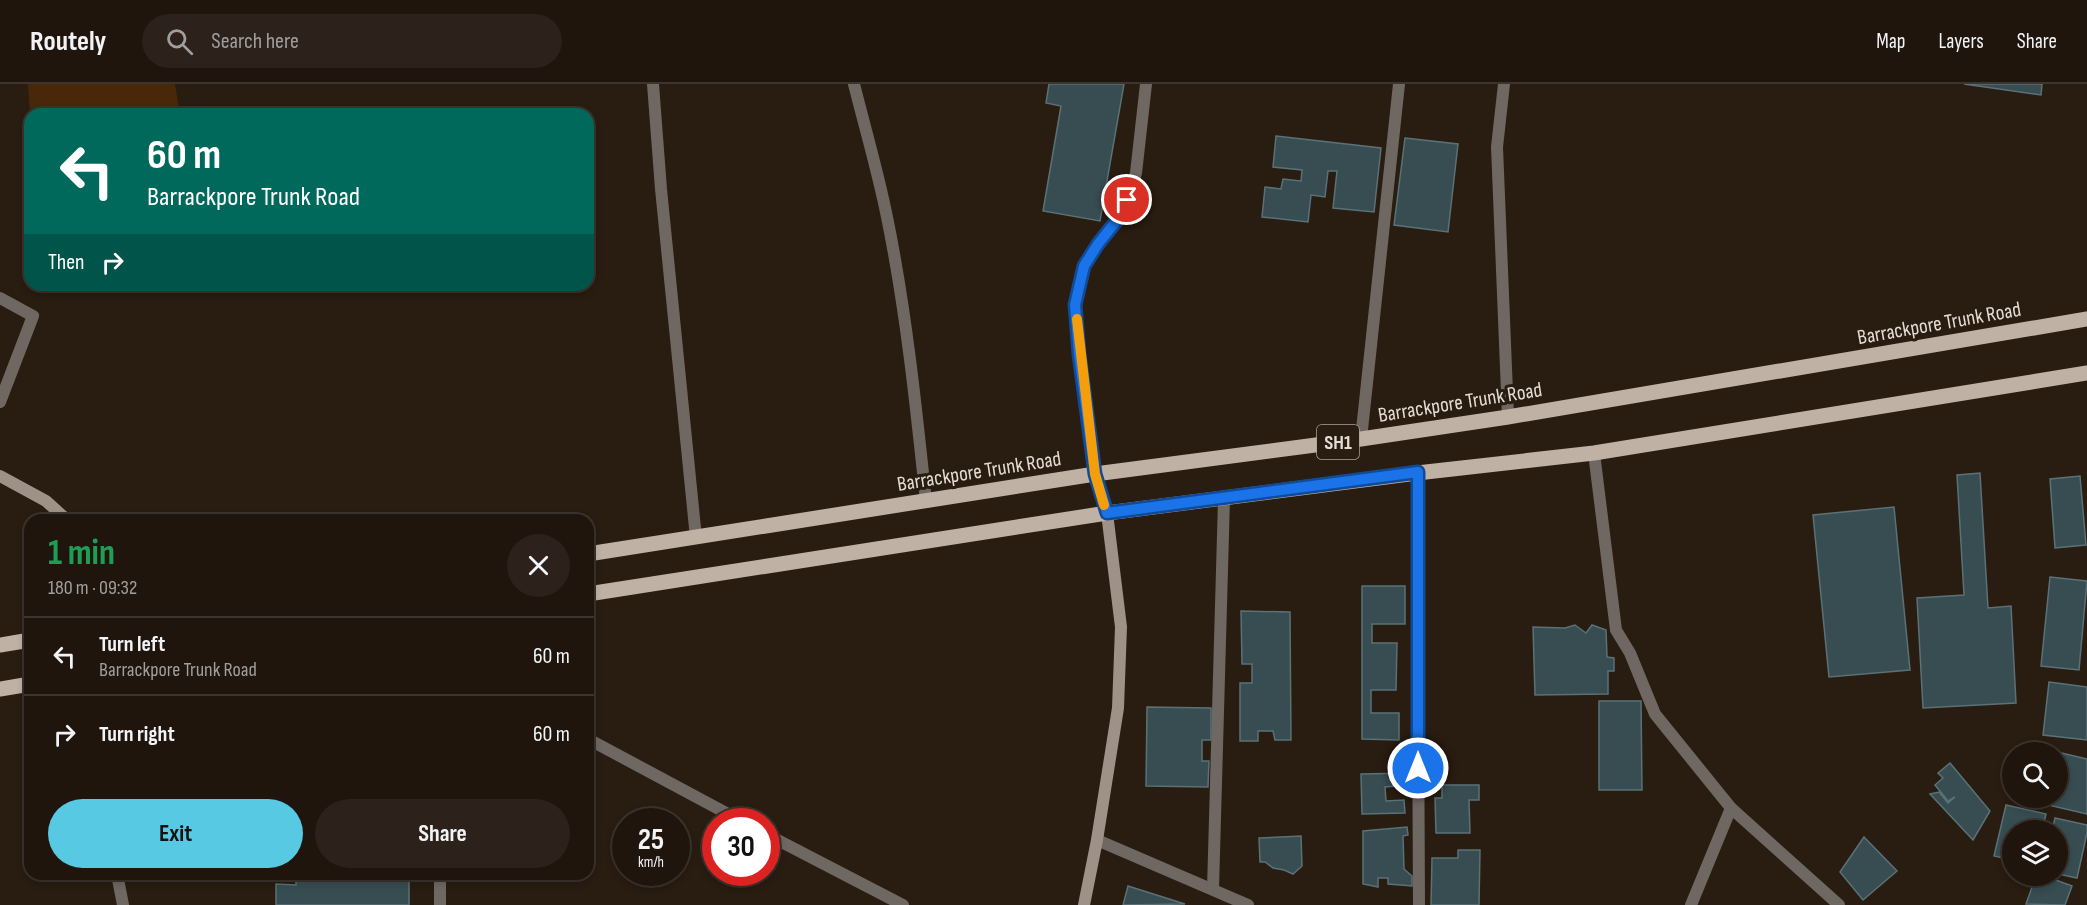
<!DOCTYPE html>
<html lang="en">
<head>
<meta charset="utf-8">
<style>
	:root { --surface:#1f150d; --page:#2c221b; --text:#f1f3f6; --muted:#a19f9d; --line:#3c342e; --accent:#57c9e2 }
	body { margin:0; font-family:"Sofia Sans Condensed",sans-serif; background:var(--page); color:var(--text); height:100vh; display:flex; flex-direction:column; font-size:22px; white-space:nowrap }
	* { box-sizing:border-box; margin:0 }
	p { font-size:20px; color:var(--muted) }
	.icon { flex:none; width:33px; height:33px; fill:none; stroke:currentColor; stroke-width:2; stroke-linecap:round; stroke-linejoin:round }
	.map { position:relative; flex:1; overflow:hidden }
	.details { position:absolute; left:24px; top:430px; width:570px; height:366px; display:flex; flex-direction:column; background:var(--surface); border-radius:18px; box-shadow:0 3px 9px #0003,0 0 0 2px var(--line) }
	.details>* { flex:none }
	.hud { position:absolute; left:24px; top:24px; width:570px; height:183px; border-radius:18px; box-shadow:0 3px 9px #0003,0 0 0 2px var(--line); background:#00695c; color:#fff; overflow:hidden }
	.tools { position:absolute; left:2002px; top:658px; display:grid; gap:12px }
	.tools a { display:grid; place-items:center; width:66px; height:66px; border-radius:50%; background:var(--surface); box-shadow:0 3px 9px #0003,0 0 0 2px var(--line); font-size:30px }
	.speed { position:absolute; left:612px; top:724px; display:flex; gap:12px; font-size:30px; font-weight:700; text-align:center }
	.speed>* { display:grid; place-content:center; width:78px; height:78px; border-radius:50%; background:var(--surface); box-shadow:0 3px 9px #0003,0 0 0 2px var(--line); line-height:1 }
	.speed small { font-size:15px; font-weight:400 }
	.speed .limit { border:9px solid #d22; background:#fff; color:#111 }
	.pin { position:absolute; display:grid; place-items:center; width:51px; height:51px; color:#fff; margin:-26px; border:3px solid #fff; border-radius:50%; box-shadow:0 2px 6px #0007 }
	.me { position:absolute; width:66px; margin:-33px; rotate:0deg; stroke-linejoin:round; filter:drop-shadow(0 0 4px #0008) }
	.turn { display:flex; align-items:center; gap:21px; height:126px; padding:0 24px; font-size:27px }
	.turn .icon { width:78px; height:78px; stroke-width:2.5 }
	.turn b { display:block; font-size:42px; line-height:51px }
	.then { display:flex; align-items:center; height:57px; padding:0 24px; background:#0003; gap:12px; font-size:22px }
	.round { display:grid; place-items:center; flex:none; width:63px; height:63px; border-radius:32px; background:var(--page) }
	.head { display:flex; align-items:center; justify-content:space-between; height:102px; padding:0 24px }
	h1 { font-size:36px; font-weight:700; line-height:45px; color:#1e9e55 }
	.cta { display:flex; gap:12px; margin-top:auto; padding:12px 24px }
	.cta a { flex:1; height:69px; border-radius:36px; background:var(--accent); color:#111; font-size:24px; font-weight:700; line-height:69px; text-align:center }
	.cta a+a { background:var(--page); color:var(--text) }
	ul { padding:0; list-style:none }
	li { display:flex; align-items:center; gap:18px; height:78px; padding:0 24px; border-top:2px solid var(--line) }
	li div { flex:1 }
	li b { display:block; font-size:22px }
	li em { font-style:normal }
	header { display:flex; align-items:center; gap:36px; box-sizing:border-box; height:84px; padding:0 30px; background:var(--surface); border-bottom:2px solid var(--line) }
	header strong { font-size:28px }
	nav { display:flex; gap:33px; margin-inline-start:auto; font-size:21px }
	.search { width:420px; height:54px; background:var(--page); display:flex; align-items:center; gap:15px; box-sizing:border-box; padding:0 21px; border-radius:33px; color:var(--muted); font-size:22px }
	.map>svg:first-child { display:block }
	.green { fill:#482809 }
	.building { fill:#374d52; stroke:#5a7177; stroke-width:1.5 }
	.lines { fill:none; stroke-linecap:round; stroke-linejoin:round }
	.lane { stroke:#6f6762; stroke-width:12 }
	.street { stroke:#6f6762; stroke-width:12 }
	.secondary { stroke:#9d9188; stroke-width:12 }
	.primary { stroke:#c0b1a5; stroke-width:15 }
	.route-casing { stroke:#114b97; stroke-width:15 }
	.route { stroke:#1a73e8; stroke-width:10 }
	.slow { stroke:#f59e0b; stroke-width:10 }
	.labels { text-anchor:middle; stroke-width:6; stroke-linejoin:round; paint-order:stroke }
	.shield { fill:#291c11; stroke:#ada29a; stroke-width:1.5 }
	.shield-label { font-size:20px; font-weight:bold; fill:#e5dcd5 }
	.street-label { font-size:21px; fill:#e5dcd5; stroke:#291c11 }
</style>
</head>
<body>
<header>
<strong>Routely</strong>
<div class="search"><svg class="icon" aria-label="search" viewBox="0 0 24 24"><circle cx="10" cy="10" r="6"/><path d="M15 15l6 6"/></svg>Search here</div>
<nav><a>Map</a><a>Layers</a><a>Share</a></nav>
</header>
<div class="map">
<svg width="2087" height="821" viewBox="0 0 2087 821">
	<rect width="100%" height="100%" fill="#291c11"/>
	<polygon class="green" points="28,0 175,0 180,30 30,31"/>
	<g class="building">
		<polygon points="1049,0 1124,0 1100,137 1043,127 1061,22 1046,19"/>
		<polygon points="1964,0 2042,0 2041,11"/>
		<polygon points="1276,52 1381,64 1374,128 1333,124 1337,87 1328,87 1325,113 1311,111 1308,138 1262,133 1265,103 1281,105 1283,95 1301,97 1302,86 1273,83"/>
		<polygon points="1405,54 1458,60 1448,148 1394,141"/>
		<polygon points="1980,389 1988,524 2011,522 2016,619 1923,624 1917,514 1964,511 1957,391"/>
		<polygon points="2080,392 2086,461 2055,464 2050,395"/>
		<polygon points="1894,423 1910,586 1829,593 1813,431"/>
		<polygon points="2050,493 2087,497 2079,586 2041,582"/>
		<polygon points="1362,502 1405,502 1405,540 1372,540 1372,559 1397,559 1396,606 1371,606 1371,629 1399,629 1399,656 1362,655"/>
		<polygon points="1241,527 1290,528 1291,656 1275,656 1273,647 1258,647 1258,657 1240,657 1240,599 1252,599 1252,580 1242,580"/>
		<polygon points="1575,541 1586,549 1592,541 1606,546 1607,573 1614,574 1614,587 1608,587 1608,610 1535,611 1533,543 1565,544"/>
		<polygon points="2049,598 2087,603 2087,656 2043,651"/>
		<polygon points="1599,617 1641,617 1642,706 1599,706"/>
		<polygon points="1147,623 1211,624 1211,656 1202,656 1202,677 1209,677 1208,703 1146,702"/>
		<polygon points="2024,660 2087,675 2087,730 2018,714 2058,714 2058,669 2022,669"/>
		<polygon points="1950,679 1990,727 1973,756 1930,710 1939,708 1948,719 1955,713 1948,717 1935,701 1943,694 1938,689"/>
		<polygon points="1409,689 1407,701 1385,703 1386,717 1404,716 1405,729 1362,730 1361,690"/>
		<polygon points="1442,701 1479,701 1479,716 1469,716 1470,749 1436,749 1435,714 1442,714"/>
		<polygon points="2006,721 2046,730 2042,747 2013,747 2013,776 1994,772"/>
		<polygon points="2055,734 2087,741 2087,749 2077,794 2058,790 2058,747 2052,747"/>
		<polygon points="1407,743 1408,751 1403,752 1404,785 1412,792 1412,802 1388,800 1388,794 1378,794 1378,803 1363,800 1363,747"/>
		<polygon points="1301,752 1302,782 1293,790 1284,786 1273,784 1265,778 1260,778 1259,754"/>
		<polygon points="1864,753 1897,787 1863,816 1840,788"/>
		<polygon points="1458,766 1480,766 1479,821 1431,821 1432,774 1458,774"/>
		<polygon points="296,790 409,790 409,821 276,821 276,800 296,801"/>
		<polygon points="2036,792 2045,792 2072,802 2065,821 2026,820"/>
		<polygon points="1128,802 1185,820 1123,821"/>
	</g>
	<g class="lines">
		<g class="lane">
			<polyline points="653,0 661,105 696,454"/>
			<path d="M854,0C865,44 878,88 887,133C906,226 916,322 926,417"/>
			<polyline points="0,214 33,232 0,318"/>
			<polyline points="440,790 440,821"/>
		</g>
		<g class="street">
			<polyline points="1504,0 1497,63 1508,333"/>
			<polyline points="1361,355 1399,0"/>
			<polyline points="1594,369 1616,546 1630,569 1655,630 1731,724 1839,821"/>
			<polyline points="1417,389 1419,821"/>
			<polyline points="1095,390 1079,270 1075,221 1084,182 1098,160 1118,135 1127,116 1136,89 1146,0"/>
			<polyline points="588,655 743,738"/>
			<polyline points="766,750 903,821"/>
			<polyline points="1097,756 1248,821"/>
			<polyline points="117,790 123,821"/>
			<polyline points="1213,805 1224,415"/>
			<polyline points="1691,821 1731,724"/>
		</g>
		<g class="secondary">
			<polyline points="0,392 46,417 67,436"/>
			<polyline points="1084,821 1097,756 1118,624 1121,543 1107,429 1095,390"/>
		</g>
		<g class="primary">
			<polyline points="588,470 1095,390 1361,355 1508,333 2087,235"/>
			<polyline points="588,510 1107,429 1417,389 1594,369 2087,289"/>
			<polyline points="0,561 30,556"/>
			<polyline points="0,605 30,600"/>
		</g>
	</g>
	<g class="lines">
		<defs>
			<polyline id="route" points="1127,116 1118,135 1098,160 1084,182 1075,221 1079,270 1095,390 1107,429 1418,388 1418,684"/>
		</defs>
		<use href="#route" class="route-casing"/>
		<use href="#route" class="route"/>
		<polyline class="slow" points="1077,235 1095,390 1104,421"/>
	</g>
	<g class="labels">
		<rect class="shield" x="1317" y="341" width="42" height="34" rx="4.5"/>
		<g class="shield-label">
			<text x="1338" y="365">SH1</text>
		</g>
		<g class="street-label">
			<text transform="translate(1939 239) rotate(-10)" y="7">Barrackpore Trunk Road</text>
			<text transform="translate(1460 318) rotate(-9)" y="7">Barrackpore Trunk Road</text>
			<text transform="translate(979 387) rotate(-9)" y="7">Barrackpore Trunk Road</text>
		</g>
	</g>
</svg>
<div class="tools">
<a><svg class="icon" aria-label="search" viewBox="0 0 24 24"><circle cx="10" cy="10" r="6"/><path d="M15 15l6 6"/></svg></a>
<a><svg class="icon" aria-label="layers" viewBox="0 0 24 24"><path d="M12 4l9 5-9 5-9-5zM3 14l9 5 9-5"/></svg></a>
</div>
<div class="speed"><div>25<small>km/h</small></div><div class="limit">30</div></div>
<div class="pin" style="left:1127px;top:116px;background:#d93025"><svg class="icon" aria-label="arrive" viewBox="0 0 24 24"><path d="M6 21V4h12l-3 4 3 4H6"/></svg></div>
<svg class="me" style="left:1418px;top:684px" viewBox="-20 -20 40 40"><circle r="17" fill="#1a73e8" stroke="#fff" stroke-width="3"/><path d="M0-11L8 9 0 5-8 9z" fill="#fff"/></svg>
<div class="hud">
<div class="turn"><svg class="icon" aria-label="left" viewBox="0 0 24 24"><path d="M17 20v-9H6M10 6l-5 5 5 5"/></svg><div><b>60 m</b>Barrackpore Trunk Road</div></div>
<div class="then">Then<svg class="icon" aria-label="right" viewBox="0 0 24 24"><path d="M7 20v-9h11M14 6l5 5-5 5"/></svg></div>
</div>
<section class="details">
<div class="head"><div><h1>1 min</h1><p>180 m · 09:32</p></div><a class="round"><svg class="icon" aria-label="close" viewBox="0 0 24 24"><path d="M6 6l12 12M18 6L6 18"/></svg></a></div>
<ul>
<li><svg class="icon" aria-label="left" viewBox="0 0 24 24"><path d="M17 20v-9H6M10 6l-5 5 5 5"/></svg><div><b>Turn left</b><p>Barrackpore Trunk Road</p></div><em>60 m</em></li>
<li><svg class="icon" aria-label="right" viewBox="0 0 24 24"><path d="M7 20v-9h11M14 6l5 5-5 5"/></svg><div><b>Turn right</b></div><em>60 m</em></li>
</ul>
<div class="cta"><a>Exit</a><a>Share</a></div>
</section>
</div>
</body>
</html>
